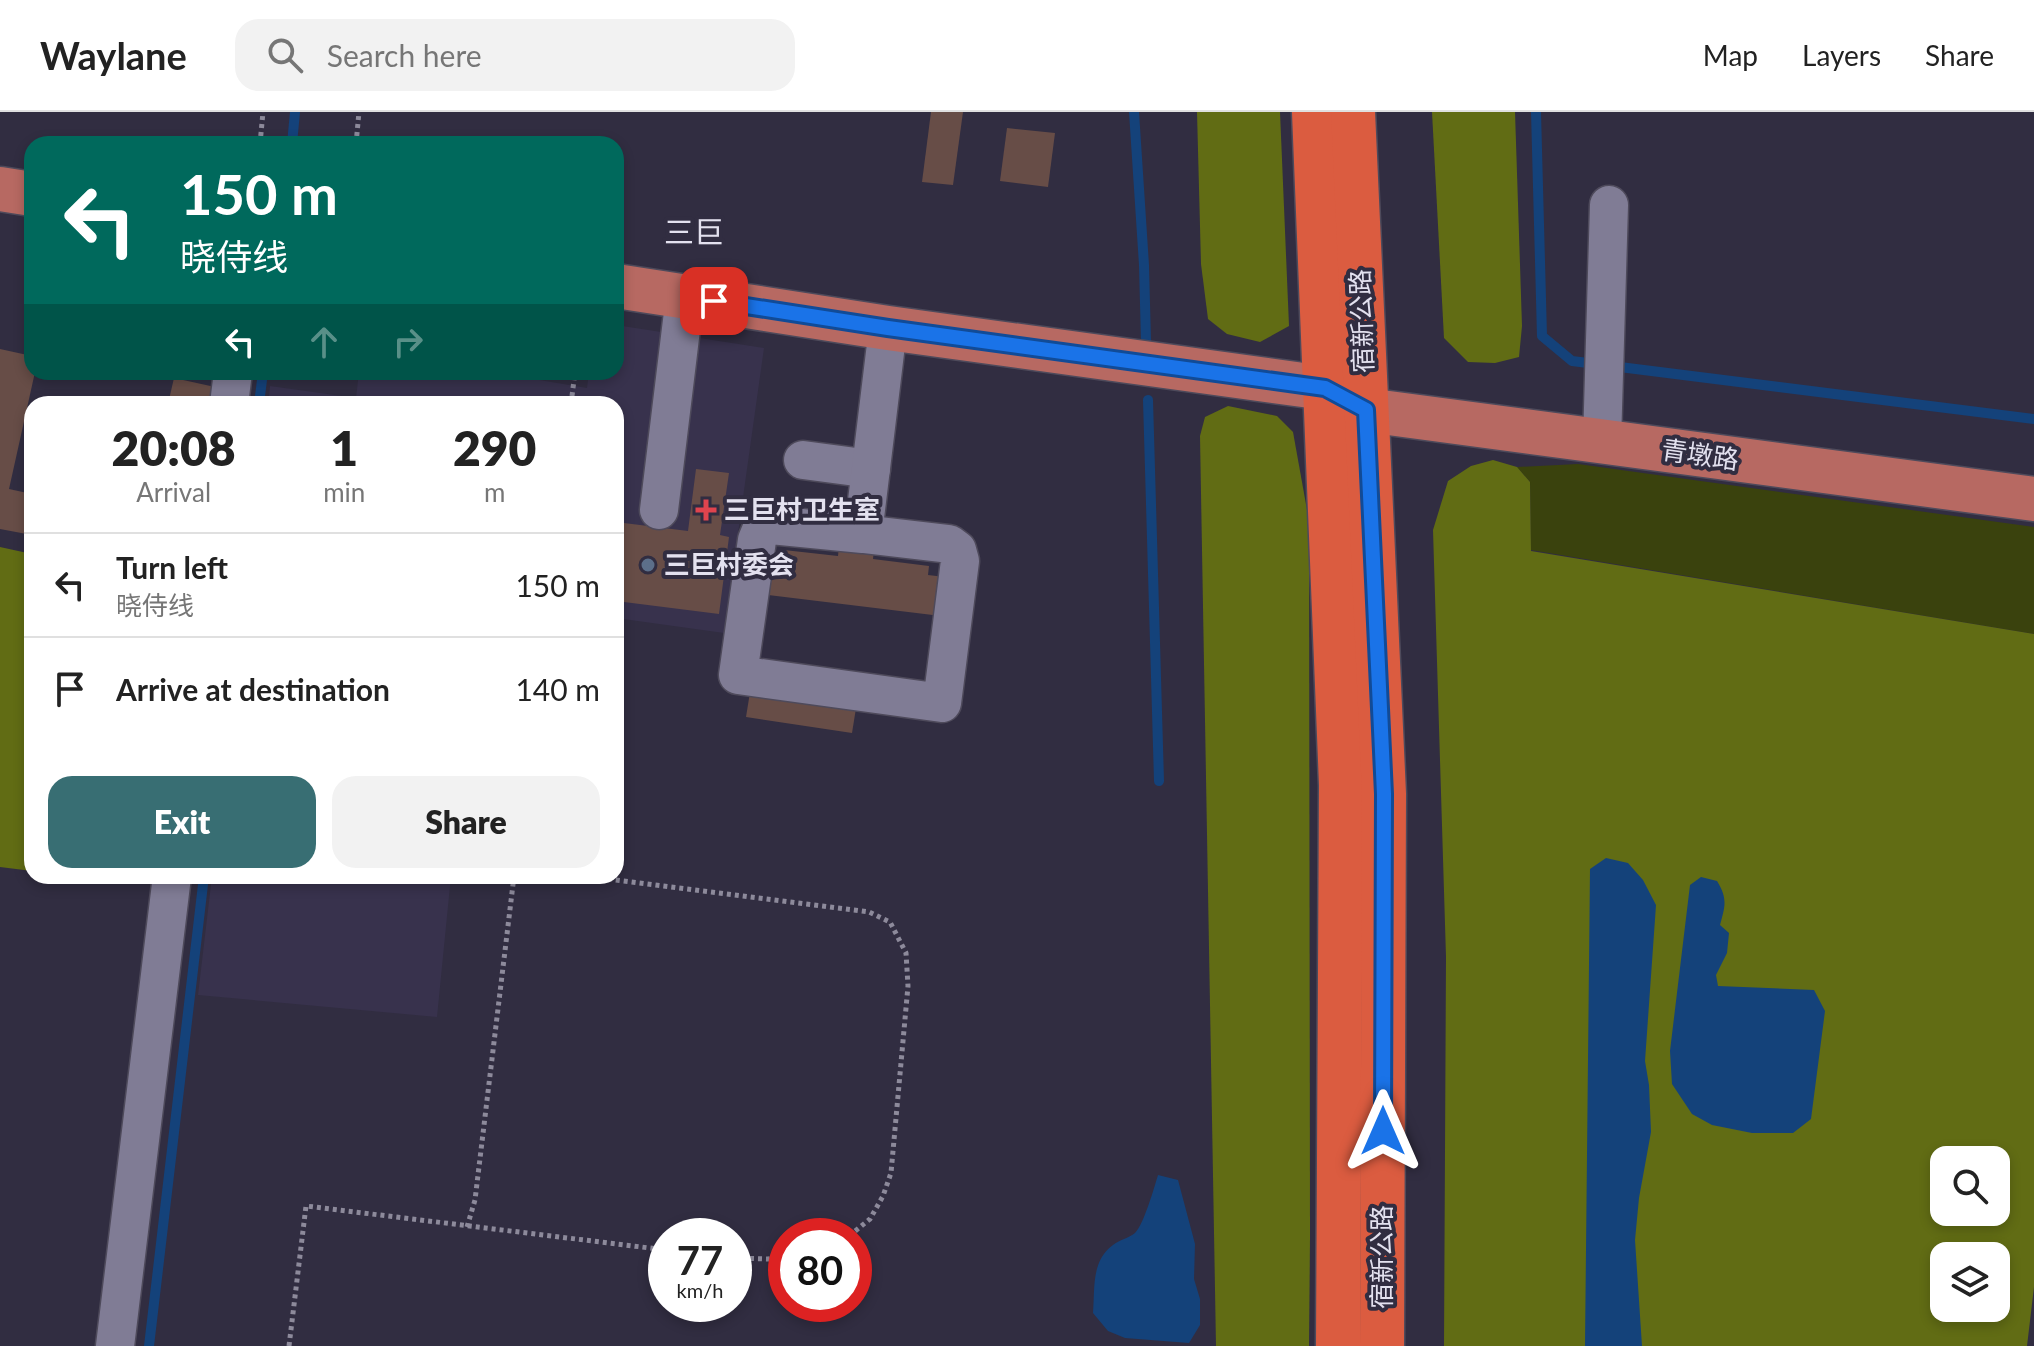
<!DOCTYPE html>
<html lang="en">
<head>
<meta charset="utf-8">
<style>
	:root { --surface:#fff; --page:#f2f2f2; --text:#222; --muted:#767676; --line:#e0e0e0; --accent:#386e73 }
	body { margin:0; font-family:Lato,"Noto Sans SC",sans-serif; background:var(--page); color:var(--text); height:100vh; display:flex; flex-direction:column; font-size:30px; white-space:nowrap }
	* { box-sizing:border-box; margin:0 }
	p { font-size:26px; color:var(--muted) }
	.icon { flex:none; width:44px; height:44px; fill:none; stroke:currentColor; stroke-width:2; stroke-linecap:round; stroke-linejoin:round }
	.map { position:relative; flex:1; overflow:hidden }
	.details { position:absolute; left:24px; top:284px; width:600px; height:488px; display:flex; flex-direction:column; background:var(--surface); border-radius:24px; box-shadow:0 4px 12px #0003 }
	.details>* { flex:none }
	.banner { position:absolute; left:24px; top:24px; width:600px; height:244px; border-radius:24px; box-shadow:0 4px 12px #0003; background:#00695c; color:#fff; overflow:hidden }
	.tools { position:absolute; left:1930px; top:1034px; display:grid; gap:16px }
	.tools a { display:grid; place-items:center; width:80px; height:80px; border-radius:16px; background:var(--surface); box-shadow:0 4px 12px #0003; font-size:40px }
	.speed { position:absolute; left:648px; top:1106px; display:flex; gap:16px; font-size:40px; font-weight:700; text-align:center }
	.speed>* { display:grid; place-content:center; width:104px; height:104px; border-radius:50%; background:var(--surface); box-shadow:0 4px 12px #0003; line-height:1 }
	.speed small { font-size:20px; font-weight:400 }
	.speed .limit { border:12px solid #d22; background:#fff; color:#111 }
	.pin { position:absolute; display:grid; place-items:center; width:68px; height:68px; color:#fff; margin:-34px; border-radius:16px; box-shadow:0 4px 12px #0006 }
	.me { position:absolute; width:88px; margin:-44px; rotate:0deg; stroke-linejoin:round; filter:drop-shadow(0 0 6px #0008) }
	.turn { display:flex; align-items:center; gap:28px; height:168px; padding:0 24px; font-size:36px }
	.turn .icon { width:104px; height:104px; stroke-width:2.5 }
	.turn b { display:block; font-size:56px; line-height:68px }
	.lanes { display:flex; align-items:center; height:76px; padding:0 24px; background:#0003; justify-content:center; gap:40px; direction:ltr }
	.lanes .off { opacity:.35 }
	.eta { display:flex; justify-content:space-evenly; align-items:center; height:136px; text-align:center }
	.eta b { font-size:48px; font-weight:800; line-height:56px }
	.cta { display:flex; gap:16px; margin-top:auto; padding:16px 24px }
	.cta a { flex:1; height:92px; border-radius:24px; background:var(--accent); color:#fff; font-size:32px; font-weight:800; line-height:92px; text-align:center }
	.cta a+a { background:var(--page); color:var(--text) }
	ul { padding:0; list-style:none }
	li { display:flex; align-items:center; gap:24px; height:104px; padding:0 24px; border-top:2px solid var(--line) }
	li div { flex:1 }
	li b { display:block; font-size:30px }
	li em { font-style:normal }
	header { display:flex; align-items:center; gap:48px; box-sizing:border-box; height:112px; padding:0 40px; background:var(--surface); border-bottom:2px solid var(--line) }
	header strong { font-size:38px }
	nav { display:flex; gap:44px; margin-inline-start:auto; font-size:28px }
	.search { width:560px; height:72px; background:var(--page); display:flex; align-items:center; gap:20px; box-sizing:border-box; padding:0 28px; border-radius:24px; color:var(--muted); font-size:30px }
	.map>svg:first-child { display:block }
	.built { fill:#38324d }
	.green { fill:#3a420d }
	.forest { fill:#616c14; fill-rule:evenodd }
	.water { fill:#14427a }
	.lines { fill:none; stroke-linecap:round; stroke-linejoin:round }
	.stream { stroke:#14427a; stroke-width:10 }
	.building { fill:#674d47 }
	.minor-casing { stroke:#4e4a5b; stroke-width:41 }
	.major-casing { stroke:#4e4a5b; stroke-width:47 }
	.highway-casing { stroke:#4e4a5b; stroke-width:47 }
	.path { stroke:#8d8a9b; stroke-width:5; stroke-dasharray:4 4; stroke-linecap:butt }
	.minor { stroke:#807c95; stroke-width:38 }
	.major { stroke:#b76962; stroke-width:44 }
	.highway { stroke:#db5c40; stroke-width:44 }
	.route-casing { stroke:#114b97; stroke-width:20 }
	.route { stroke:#1a73e8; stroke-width:14 }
	.health-dot { fill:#e0444e; stroke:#312d41; stroke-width:3 }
	.service-dot { fill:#5c6f8a; stroke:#312d41; stroke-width:3 }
	.labels { text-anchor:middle; stroke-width:8; stroke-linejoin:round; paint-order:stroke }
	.street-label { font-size:26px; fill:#e3e1ef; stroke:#312d41 }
	.poi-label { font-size:26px; font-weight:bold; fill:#e3e1ef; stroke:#312d41; text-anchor:start }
	.quarter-label { font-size:30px; fill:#e3e1ef; stroke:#312d41 }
</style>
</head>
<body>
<header>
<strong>Waylane</strong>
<div class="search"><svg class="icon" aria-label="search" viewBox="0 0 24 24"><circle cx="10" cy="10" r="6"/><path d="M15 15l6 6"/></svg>Search here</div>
<nav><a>Map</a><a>Layers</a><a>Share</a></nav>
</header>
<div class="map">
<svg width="2034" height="1234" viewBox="0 0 2034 1234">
	<rect width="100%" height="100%" fill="#312d41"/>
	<g class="built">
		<polygon points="616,213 764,236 724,521 616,506 616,292 268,292 270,274 356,286 359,260 491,260 587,276 589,260 616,260"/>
		<polygon points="212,764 451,764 437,905 198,883"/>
	</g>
	<polygon class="green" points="1578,352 2034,415 2034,522 1531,438 1530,370 1517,355"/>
	<g class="forest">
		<polygon points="1197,0 1280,0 1289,214 1260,230 1227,222 1208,207 1201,152"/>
		<polygon points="1432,0 1515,0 1522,214 1519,245 1495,251 1468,250 1444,226"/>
		<polygon points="1228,294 1277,304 1293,320 1309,409 1310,1125 1309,1234 1216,1234 1200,324 1205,305"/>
		<path d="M1493,348L1517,355L1530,370L1531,439L2034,522V1175L2027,1234H1444L1446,845L1433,418L1448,369L1471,354ZM1944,1048H1996V1100H1944ZM1944,1144H1996V1196H1944Z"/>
		<polygon points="0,435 32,442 32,759 0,755"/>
	</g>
	<g class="water">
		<polygon points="1606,746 1628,751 1643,768 1656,793 1645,949 1649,973 1651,1020 1639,1086 1635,1128 1642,1234 1585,1234 1590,757"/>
		<path d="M1701,765L1717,769C1728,787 1725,794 1720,813L1729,821L1727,841L1716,863L1718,874L1814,878L1825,899L1811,1007L1793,1021H1752L1712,1013L1692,1002L1672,972L1670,939L1690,773Z"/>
		<path d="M1158,1063L1178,1068L1195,1132L1194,1167L1200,1187V1213L1189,1231L1125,1226L1108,1219L1093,1201C1095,1176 1091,1149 1113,1133C1119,1128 1129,1126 1135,1121C1144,1112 1154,1076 1158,1063Z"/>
	</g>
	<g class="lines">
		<g class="stream">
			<polyline points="1134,0 1144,153 1146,230"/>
			<polyline points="1536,0 1542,224 1572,249 2034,307"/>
			<polyline points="292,32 295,0"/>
			<polyline points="1148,288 1159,669"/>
			<polyline points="259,292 263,260"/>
			<polyline points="149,1234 204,764"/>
		</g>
	</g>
	<g class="building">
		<polygon points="931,0 963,0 953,73 922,70"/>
		<polygon points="1007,16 1055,21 1048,75 1000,69"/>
		<polygon points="0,237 32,244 32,260 35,260 9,377 32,382 32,423 0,417"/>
		<polygon points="174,266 215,275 211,292 168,292"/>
		<polygon points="696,357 729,361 720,423 729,425 719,502 616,489 616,410 688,419"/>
		<polygon points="839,434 874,438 873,447 929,454 928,463 945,465 941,504 760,482 765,444 783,447 784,438 838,444"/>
		<polygon points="751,574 857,590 852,621 746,605"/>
	</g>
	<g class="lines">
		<defs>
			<g id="minor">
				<polyline points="229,292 233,260"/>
				<polyline points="1602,330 1609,93"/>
				<polyline points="803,348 871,357"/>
				<polyline points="659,398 685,184"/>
				<polyline points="863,422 771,413 762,416 757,428 738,563 942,591 960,449 957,438 949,432 863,422 888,216"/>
				<polyline points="115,1234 172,764"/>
			</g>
			<g id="major">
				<polyline points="0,77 32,82"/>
				<polyline points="616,174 888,216 1325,276 1366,298 2034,387"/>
			</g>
			<g id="highway">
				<polyline points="1314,0 1341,673 1338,1234"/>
				<polyline points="1353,0 1384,682 1382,1234"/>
			</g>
		</defs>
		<use href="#minor" class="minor-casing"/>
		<use href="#major" class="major-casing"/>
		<use href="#highway" class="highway-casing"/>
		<g class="path">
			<polyline points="260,32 263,0"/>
			<polyline points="356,32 359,0"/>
			<polyline points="571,292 575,260"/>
			<polyline points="584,764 869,800 890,810 906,841 908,874 891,1061 883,1084 870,1107 849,1124"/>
			<polyline points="467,1115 475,1088 514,764"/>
			<polyline points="734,1146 768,1147 786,1143"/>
			<polyline points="289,1234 306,1094 666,1138"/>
		</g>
		<use href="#minor" class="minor"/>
		<use href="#major" class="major"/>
		<use href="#highway" class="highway"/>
	</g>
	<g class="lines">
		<defs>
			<polyline id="route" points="714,189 888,216 1325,276 1366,298 1384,682 1383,1019"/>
		</defs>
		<use href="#route" class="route-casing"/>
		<use href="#route" class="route"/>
	</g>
	<path class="health-dot" d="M702 386h8v8h8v8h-8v8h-8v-8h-8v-8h8z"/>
	<circle class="service-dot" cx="648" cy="453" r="8"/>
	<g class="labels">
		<g class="street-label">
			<text transform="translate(1362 209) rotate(-92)" y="9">宿新公路</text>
			<text transform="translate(1700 343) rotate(8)" y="9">青墩路</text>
			<text transform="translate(1382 1145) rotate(-90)" y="9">宿新公路</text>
		</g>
		<g class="poi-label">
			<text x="724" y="407">三巨村卫生室</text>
			<text x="664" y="462">三巨村委会</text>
		</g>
		<g class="quarter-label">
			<text x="694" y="131">三巨</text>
		</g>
	</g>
</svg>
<div class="tools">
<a><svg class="icon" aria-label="search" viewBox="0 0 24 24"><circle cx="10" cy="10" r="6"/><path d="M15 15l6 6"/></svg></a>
<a><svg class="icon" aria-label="layers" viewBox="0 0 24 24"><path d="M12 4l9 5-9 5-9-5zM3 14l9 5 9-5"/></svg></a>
</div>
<div class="speed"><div>77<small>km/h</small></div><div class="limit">80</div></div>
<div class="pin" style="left:714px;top:189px;background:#d93025"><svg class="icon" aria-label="arrive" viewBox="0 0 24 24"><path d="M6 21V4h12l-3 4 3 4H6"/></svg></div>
<svg class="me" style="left:1383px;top:1019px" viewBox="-20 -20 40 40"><path d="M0-17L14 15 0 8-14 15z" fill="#1a73e8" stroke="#fff" stroke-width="4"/></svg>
<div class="banner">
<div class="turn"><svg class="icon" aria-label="left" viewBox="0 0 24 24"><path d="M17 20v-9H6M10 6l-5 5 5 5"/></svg><div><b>150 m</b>晓侍线</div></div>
<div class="lanes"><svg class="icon" aria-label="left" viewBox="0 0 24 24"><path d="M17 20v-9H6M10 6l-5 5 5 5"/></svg><svg class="icon off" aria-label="ahead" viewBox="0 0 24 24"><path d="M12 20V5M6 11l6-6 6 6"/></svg><svg class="icon off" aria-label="right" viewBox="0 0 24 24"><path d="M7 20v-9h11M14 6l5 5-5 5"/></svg></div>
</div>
<section class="details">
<div class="eta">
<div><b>20:08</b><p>Arrival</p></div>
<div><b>1</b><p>min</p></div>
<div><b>290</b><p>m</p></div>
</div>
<ul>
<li><svg class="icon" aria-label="left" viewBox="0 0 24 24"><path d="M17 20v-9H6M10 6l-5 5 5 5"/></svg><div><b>Turn left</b><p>晓侍线</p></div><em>150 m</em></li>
<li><svg class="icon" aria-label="arrive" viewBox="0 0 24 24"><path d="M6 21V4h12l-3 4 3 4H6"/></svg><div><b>Arrive at destination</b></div><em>140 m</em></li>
</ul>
<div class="cta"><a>Exit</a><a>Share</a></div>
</section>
</div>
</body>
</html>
